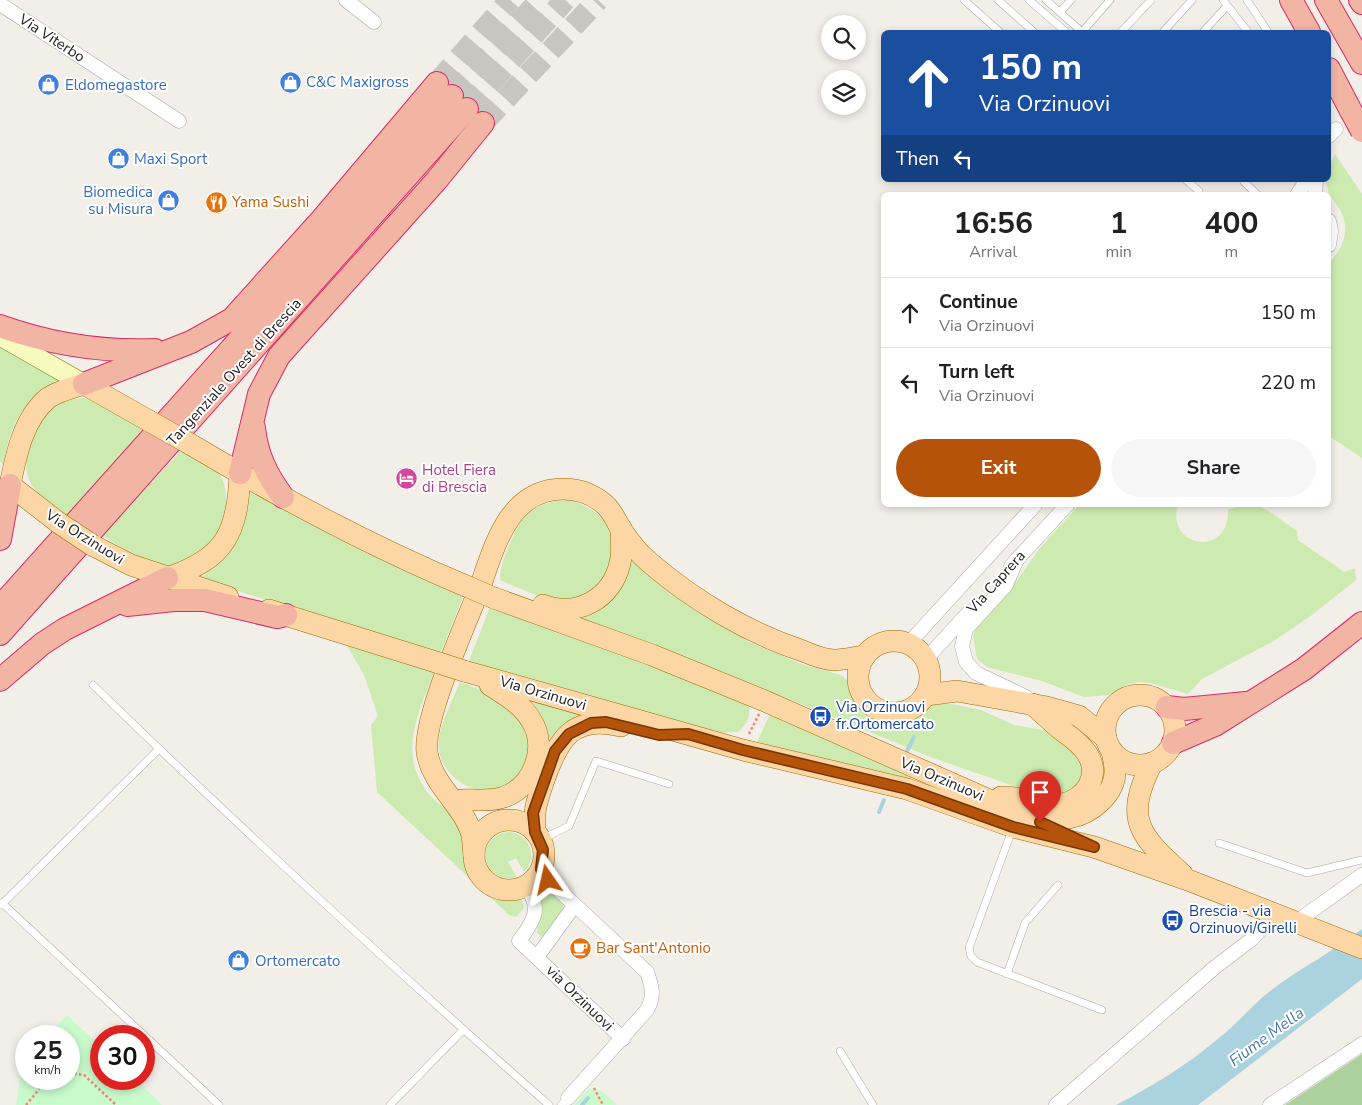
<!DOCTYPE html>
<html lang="en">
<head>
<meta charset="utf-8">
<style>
	:root { --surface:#fff; --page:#f6f6f6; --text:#202124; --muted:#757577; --line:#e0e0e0; --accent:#b45309 }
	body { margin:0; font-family:"Nunito Sans",sans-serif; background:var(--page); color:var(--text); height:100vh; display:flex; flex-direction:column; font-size:19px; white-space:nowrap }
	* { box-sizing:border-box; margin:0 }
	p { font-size:16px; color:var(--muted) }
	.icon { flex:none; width:28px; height:28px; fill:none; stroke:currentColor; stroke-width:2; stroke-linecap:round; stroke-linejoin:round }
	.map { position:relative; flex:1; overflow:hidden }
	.side { position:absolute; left:881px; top:192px; width:450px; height:315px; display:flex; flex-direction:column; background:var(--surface); border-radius:8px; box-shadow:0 2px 8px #0003 }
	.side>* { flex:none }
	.top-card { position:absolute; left:881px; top:30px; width:450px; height:152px; border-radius:8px; box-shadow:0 2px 8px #0003; background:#1a4fa0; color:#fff; overflow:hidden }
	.controls { position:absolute; left:821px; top:15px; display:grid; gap:10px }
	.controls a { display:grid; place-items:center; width:45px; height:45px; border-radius:50%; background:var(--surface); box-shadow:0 2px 8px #0003; font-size:25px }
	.speed { position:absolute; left:15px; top:1025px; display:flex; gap:10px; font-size:25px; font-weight:700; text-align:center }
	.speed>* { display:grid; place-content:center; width:65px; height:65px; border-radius:50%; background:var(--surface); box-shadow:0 2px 8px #0003; line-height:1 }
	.speed small { font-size:12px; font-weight:400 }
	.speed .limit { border:8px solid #d22; background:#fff; color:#111 }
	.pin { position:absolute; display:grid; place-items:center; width:42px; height:42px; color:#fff; margin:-51px -21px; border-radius:50% 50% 50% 0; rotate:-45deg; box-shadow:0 0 5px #0007 }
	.pin .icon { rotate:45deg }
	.me { position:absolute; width:55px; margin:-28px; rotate:349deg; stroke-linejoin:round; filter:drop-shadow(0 0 4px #0008) }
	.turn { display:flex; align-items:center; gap:18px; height:105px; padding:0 15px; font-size:22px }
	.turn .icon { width:65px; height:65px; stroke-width:2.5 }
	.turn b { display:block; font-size:35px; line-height:42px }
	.then { display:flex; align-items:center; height:48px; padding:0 15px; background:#0003; gap:10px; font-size:19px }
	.eta { display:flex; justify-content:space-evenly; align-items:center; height:85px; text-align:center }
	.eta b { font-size:30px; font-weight:700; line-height:35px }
	.button { display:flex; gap:10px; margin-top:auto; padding:10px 15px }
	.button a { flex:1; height:58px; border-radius:30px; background:var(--accent); color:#fff; font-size:20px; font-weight:700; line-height:58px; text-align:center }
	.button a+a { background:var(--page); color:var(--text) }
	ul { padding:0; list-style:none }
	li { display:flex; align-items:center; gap:15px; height:70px; padding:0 15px; border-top:1px solid var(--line) }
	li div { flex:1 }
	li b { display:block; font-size:19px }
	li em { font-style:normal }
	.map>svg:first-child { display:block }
	.grass { fill:#cdebb0 }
	.forest { fill:#add19e }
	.park { fill:#c8facc }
	.water { fill:#aad3df }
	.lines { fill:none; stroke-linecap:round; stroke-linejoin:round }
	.stream { stroke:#aad3df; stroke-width:4 }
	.trunk-tunnel { stroke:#c8c6c1; stroke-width:22; stroke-dasharray:22 11; stroke-linecap:butt }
	.service-casing { stroke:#a9a9a9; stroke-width:8 }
	.minor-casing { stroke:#a9a9a9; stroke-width:15 }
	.secondary-casing { stroke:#707d05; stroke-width:20 }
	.primary-casing { stroke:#a06b00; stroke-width:22 }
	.trunk-casing { stroke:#dc2a67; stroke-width:24 }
	.path { stroke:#fa8072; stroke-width:2.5; stroke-dasharray:2.5 2.5; stroke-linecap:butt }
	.service { stroke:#fff; stroke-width:7 }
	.minor { stroke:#fff; stroke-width:14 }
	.secondary { stroke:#f7fabf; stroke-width:19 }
	.primary { stroke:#fcd6a4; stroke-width:21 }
	.trunk { stroke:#f2b4a3; stroke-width:22 }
	.primary-bridge-casing { stroke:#a06b00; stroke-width:22; stroke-linecap:butt }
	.trunk-bridge-casing { stroke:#dc2a67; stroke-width:24; stroke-linecap:butt }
	.primary-bridge { stroke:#fcd6a4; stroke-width:21 }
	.trunk-bridge { stroke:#f2b4a3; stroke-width:22 }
	.route-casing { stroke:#753606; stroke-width:12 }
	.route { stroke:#b45309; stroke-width:9 }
	.labels { text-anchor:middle; stroke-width:4; stroke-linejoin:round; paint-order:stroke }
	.street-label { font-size:15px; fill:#222; stroke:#fff }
	.shop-label { font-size:15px; fill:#366cbe; stroke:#fff; text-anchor:start }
	.food-label { font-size:15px; fill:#c56008; stroke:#fff; text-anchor:start }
	.hotel-label { font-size:15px; fill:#b23c85; stroke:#fff; text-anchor:start }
	.transit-label { font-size:15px; fill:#164399; stroke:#fff; text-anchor:start }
	.water-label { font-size:16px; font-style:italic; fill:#4a7aab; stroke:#fff }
</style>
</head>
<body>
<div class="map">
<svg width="1362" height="1105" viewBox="0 0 1362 1105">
	<rect width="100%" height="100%" fill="#f2efe9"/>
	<g class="grass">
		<path d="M1335,154L1362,194V458L1329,436V263C1343,248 1351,230 1340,210C1333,198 1329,197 1326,182L1329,180V166Z"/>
		<path d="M0,345L62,380C26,394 8,426 4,465L0,461Z"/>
		<path d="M83,398L95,401L145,430L68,516C55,506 35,495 29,480C20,459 34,427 48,412C57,402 71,399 83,398Z"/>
		<path d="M182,450C191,456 215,467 220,475C240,510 209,568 168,566C145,564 121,547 101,535Z"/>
		<path d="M251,490L395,566L463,597L440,654L199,579C233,555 245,531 251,490Z"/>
		<path d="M568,500C592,505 619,526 616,554C615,564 601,584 596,593L556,604L500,580C500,567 504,558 509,546C521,515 533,502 568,500Z"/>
		<path d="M1079,505H1178C1165,547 1229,559 1228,510C1257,495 1273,515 1297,531L1298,540L1344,572L1355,568L1356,580L1312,615L1272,642L1202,679L1188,694L1150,683L1139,682L1129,684L1109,695L1084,697L1042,681L987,667L977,659L973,636L977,624L1018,579L1039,549Z"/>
		<polygon points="628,553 727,628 748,641 801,664 841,675 854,686 865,705 885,718 907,719 933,702 958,705 981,710 1014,725 1055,732 1084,753 1082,785 1062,795 1037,794 933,758 786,698 565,616 584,613"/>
		<path d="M490,607L712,688L749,706C751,716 746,725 738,732L717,733L468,663Z"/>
		<path d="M345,642L435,670C419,711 397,753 428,793C437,805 453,811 460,825C472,848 461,880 495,893C504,896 513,894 521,898L524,908L516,917L509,915L377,792L371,725L378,716L364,675Z"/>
		<path d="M460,682L504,699L526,717L530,762C524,769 517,781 509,785C479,803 435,776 439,740C441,721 453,700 460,682Z"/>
		<path d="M530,699L589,716L549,752C550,730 545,717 530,699Z"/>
		<polygon points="770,714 912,778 910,782 906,783 757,742"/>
		<path d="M510,832C530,835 538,857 524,872L516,858L508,862L517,877C481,887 472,834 510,832Z"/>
		<polygon points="551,891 562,899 565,913 543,938 537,933 542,897 545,893"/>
	</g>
	<polygon class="forest" points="1362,1054 1362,1105 1285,1105"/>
	<g class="park">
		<polygon points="67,1015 101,1047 101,1079 135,1079 162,1105 16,1105 20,1076 26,1064 26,1079 69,1079 69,1036 48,1036"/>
		<polygon points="588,1089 602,1091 617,1105 574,1105"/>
	</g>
	<path class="water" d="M1362,929V979L1198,1105H1116C1153,1086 1187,1065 1219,1038C1237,1024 1252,1005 1270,991C1299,969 1332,952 1362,929Z"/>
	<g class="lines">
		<g class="stream">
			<polyline points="906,753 914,737"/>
			<polyline points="879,812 884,800"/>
			<polyline points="582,1105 588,1098"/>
		</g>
		<g class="trunk-tunnel">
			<polyline points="437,83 510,0"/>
			<polyline points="452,96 540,0"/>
			<polyline points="467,109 565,0"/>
			<polyline points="483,123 598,0"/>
		</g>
		<defs>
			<g id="service">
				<polyline points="964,0 1000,32"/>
				<polyline points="998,0 1034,32"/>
				<polyline points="1029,0 1066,32"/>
				<polyline points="1046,0 1082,32"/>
				<polyline points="1223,0 1248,32"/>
				<polyline points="1247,0 1268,32"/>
				<polyline points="1060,12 1071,0"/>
				<polyline points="1082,32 1110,0"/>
				<polyline points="1121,32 1151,0"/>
				<polyline points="1163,32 1192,0"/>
				<polyline points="1203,32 1227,6"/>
				<polyline points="1186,180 1199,191"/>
				<polyline points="1244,182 1258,195"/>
				<path d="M93,685C241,829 394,969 549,1105"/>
				<polyline points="1012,830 969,948 971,956 977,962 1102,1010"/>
				<polyline points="540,840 569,826 596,761 669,784"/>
				<polyline points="1219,843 1307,873 1362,860"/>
				<polyline points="2,903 219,1105"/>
				<polyline points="1,905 159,749"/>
				<polyline points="1007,974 1025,923 1058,885"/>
				<polyline points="840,1051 873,1105"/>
				<polyline points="390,1105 463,1030"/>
				<polyline points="561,1105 568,1098"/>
			</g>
			<g id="minor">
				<polyline points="346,0 374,22"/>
				<polyline points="0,4 179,121"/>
				<polyline points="1329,136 1336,129"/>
				<polyline points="1297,195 1307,180"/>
				<polyline points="1315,195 1316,180"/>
				<polyline points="1329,221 1331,231 1329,245"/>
				<polyline points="1017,559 1006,585 966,629 962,646 966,662 976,673 1026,697"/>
				<polyline points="1011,566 1067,505"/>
				<polyline points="909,643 1035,505"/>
				<polyline points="926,659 969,612"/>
				<path d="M541,869L548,880L647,972C652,987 655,995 647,1010L568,1098"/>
				<path d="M525,886C543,907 534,921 519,941L623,1039"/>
				<polyline points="1296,922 1362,875"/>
				<polyline points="537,957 574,906"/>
				<polyline points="1056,1105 1214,968 1252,939 1274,915"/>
				<polyline points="1270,1105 1362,1044"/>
			</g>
			<polyline id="secondary" points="0,336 84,384"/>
			<g id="primary">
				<path d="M190,444C279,497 370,546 466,586"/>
				<path d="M59,523L10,485C16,455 23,419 48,398C58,391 72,388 84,384L151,422"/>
				<polyline points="92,545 131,565 228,597"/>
				<path d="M167,578C225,559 238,533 240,473"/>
				<polyline points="494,598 652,655 765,701 1048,826"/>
				<path d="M543,605C577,618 612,599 620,563C623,551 621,540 621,528"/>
				<polyline points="269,610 439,663"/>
				<circle cx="894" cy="677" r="36"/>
				<polyline points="464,671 743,750 907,789 1013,827 1094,847 1188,880 1362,948"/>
				<polyline points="926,695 957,691 1047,707 1079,716 1106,738"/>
				<circle cx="1140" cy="730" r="35"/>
				<path d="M1152,763C1123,820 1140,836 1182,874"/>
				<path d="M1001,797C1022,796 1040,807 1062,804C1073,802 1084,795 1089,785C1101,761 1081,744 1064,732C1053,724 1043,713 1032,704"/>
				<path d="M462,800C476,799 491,802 504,797C535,786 548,746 531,720C522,704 505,695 490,685"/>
				<path d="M1039,811C1049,815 1059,819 1069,818C1091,814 1116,794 1115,770C1115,764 1113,757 1112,751"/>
				<circle cx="509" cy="855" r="35"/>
				<path d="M535,832C533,810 537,801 544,780C558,740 572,714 621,726"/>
				<path d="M474,855C473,848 473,841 472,835C464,805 432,786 427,752C423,719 465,625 479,590C494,548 508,489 563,489C577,489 592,494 603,503C612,510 615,519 621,529C629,541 638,553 649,562C693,600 748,633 803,651C812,655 823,659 833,660C843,660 855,657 865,656"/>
			</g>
			<g id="trunk">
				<polyline points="1291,0 1309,32"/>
				<polyline points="1326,0 1362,63"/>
				<polyline points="1360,0 1362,3"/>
				<polyline points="1329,69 1351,111"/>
				<path d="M0,326C50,344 102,352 155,350"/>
				<polyline points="84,384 191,342 232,319 322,219 437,83"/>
				<path d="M254,428C257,456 267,475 283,497"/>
				<polyline points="240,473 259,394 279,356 436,181 483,123"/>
				<polyline points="0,539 10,485"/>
				<polyline points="127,605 174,600 205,600 277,617 286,615"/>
				<polyline points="0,607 273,302 452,96"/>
				<polyline points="0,634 467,109"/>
				<polyline points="0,680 42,644 65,629 167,578"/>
				<polyline points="1167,707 1184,709 1246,703"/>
				<polyline points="1173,743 1215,725 1304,669 1362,623"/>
			</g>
		</defs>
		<use href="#service" class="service-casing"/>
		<use href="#minor" class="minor-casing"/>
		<use href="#secondary" class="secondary-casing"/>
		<use href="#primary" class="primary-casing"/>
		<use href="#trunk" class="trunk-casing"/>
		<g class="path">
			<polyline points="749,734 759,714"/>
			<polyline points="69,1073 84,1075 116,1105"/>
			<polyline points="594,1088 603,1105"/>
			<polyline points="26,1105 41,1087 52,1079"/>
		</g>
		<use href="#service" class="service"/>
		<use href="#minor" class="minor"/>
		<use href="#secondary" class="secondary"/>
		<use href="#primary" class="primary"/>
		<use href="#trunk" class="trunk"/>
		<defs>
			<g id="primary-bridge">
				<polyline points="151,422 190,444"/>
				<polyline points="59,523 92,545"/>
				<polyline points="466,586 494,598"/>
				<polyline points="439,663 464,671"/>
			</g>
			<polyline id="trunk-bridge" points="1351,111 1362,131"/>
		</defs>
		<use href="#primary-bridge" class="primary-bridge-casing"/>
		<use href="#trunk-bridge" class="trunk-bridge-casing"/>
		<use href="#primary-bridge" class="primary-bridge"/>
		<use href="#trunk-bridge" class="trunk-bridge"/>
	</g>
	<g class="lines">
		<defs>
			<polyline id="route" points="548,880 541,869 543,850 535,832 533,813 555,751 569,734 591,723 606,722 659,735 688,734 743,750 907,789 1013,827 1094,847 1040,822"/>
		</defs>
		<use href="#route" class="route-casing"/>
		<use href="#route" class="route"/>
	</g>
	<defs>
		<symbol id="shop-disc" viewBox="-11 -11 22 22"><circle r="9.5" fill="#3f7fe0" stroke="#fff"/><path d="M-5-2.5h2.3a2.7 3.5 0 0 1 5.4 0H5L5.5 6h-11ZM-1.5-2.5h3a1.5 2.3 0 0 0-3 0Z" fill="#fff"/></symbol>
		<symbol id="restaurant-disc" viewBox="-11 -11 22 22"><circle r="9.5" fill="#e8710a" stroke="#fff"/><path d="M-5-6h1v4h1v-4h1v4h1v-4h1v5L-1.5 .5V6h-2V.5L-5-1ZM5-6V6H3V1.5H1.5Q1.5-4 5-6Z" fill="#fff"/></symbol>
		<symbol id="hotel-disc" viewBox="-11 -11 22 22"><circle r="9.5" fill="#d1479c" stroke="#fff"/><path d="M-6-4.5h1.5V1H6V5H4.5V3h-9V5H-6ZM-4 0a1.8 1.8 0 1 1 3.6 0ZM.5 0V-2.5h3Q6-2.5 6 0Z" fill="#fff"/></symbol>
		<symbol id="bus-disc" viewBox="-11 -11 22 22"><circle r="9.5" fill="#1a4fb4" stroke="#fff"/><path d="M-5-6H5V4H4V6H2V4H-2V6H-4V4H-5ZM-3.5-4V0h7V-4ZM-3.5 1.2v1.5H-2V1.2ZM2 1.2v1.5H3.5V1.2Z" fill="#fff"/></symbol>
		<symbol id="cafe-disc" viewBox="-11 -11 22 22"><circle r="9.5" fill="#e8710a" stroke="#fff"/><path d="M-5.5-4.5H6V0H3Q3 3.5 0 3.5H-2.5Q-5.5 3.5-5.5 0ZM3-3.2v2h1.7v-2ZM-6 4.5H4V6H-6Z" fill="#fff"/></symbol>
	</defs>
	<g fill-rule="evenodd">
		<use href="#shop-disc" x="278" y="70" width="25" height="25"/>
		<use href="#shop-disc" x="36" y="72" width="25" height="25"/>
		<use href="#shop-disc" x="106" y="146" width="25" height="25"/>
		<use href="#shop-disc" x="156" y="188" width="25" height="25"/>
		<use href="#restaurant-disc" x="204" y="190" width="25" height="25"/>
		<use href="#hotel-disc" x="394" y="466" width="25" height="25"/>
		<use href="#bus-disc" x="808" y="704" width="25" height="25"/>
		<use href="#bus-disc" x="1160" y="908" width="25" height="25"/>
		<use href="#cafe-disc" x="568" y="936" width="25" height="25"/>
		<use href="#shop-disc" x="226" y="948" width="25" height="25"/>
	</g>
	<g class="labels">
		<g class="street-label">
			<text transform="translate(52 38) rotate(33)" y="5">Via Viterbo</text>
			<text transform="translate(234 372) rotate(-48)" y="5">Tangenziale Ovest di Brescia</text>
			<text transform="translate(85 537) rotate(32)" y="5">Via Orzinuovi</text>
			<text transform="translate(996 582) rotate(-48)" y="5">Via Caprera</text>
			<text transform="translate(543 693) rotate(16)" y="5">Via Orzinuovi</text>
			<text transform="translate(942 779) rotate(23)" y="5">Via Orzinuovi</text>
			<text transform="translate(580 998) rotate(44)" y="5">via Orzinuovi</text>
		</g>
		<g class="shop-label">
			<text x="306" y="87">C&amp;C Maxigross</text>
			<text x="65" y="90">Eldomegastore</text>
			<text x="134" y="164">Maxi Sport</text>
			<text x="153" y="197" text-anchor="end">Biomedica<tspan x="153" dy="17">su Misura</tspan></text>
			<text x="255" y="966">Ortomercato</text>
		</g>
		<g class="food-label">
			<text x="232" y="207">Yama Sushi</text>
			<text x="596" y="953">Bar Sant'Antonio</text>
		</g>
		<g class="hotel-label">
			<text x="422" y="475">Hotel Fiera<tspan x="422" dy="17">di Brescia</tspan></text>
		</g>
		<g class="transit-label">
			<text x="836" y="712">Via Orzinuovi<tspan x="836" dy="17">fr.Ortomercato</tspan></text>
			<text x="1189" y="916">Brescia - via<tspan x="1189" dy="17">Orzinuovi/Girelli</tspan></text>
		</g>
		<g class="water-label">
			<text transform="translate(1266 1036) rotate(-36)" y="6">Fiume Mella</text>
		</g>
	</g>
</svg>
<div class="controls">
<a><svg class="icon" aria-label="search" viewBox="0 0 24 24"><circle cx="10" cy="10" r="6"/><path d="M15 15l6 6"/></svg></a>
<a><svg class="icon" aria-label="layers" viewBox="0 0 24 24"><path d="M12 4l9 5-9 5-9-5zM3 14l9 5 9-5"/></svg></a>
</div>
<div class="speed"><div>25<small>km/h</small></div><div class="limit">30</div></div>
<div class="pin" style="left:1040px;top:822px;background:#d93025"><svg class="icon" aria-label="arrive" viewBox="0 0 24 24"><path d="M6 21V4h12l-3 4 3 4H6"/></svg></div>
<svg class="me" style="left:548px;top:880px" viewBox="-20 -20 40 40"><path d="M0-17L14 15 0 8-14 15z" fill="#b45309" stroke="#fff" stroke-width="4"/></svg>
<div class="top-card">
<div class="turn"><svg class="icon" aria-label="ahead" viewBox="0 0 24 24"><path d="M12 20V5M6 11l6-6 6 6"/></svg><div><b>150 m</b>Via Orzinuovi</div></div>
<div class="then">Then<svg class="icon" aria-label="left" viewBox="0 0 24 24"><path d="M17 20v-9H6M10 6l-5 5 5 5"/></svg></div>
</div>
<section class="side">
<div class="eta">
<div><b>16:56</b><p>Arrival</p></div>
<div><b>1</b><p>min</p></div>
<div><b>400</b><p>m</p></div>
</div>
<ul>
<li><svg class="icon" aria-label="ahead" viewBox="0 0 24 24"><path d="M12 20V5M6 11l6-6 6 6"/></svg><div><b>Continue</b><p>Via Orzinuovi</p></div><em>150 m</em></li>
<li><svg class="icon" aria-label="left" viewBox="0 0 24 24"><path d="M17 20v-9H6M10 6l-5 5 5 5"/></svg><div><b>Turn left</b><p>Via Orzinuovi</p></div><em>220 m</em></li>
</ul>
<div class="button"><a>Exit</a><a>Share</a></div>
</section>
</div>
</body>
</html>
